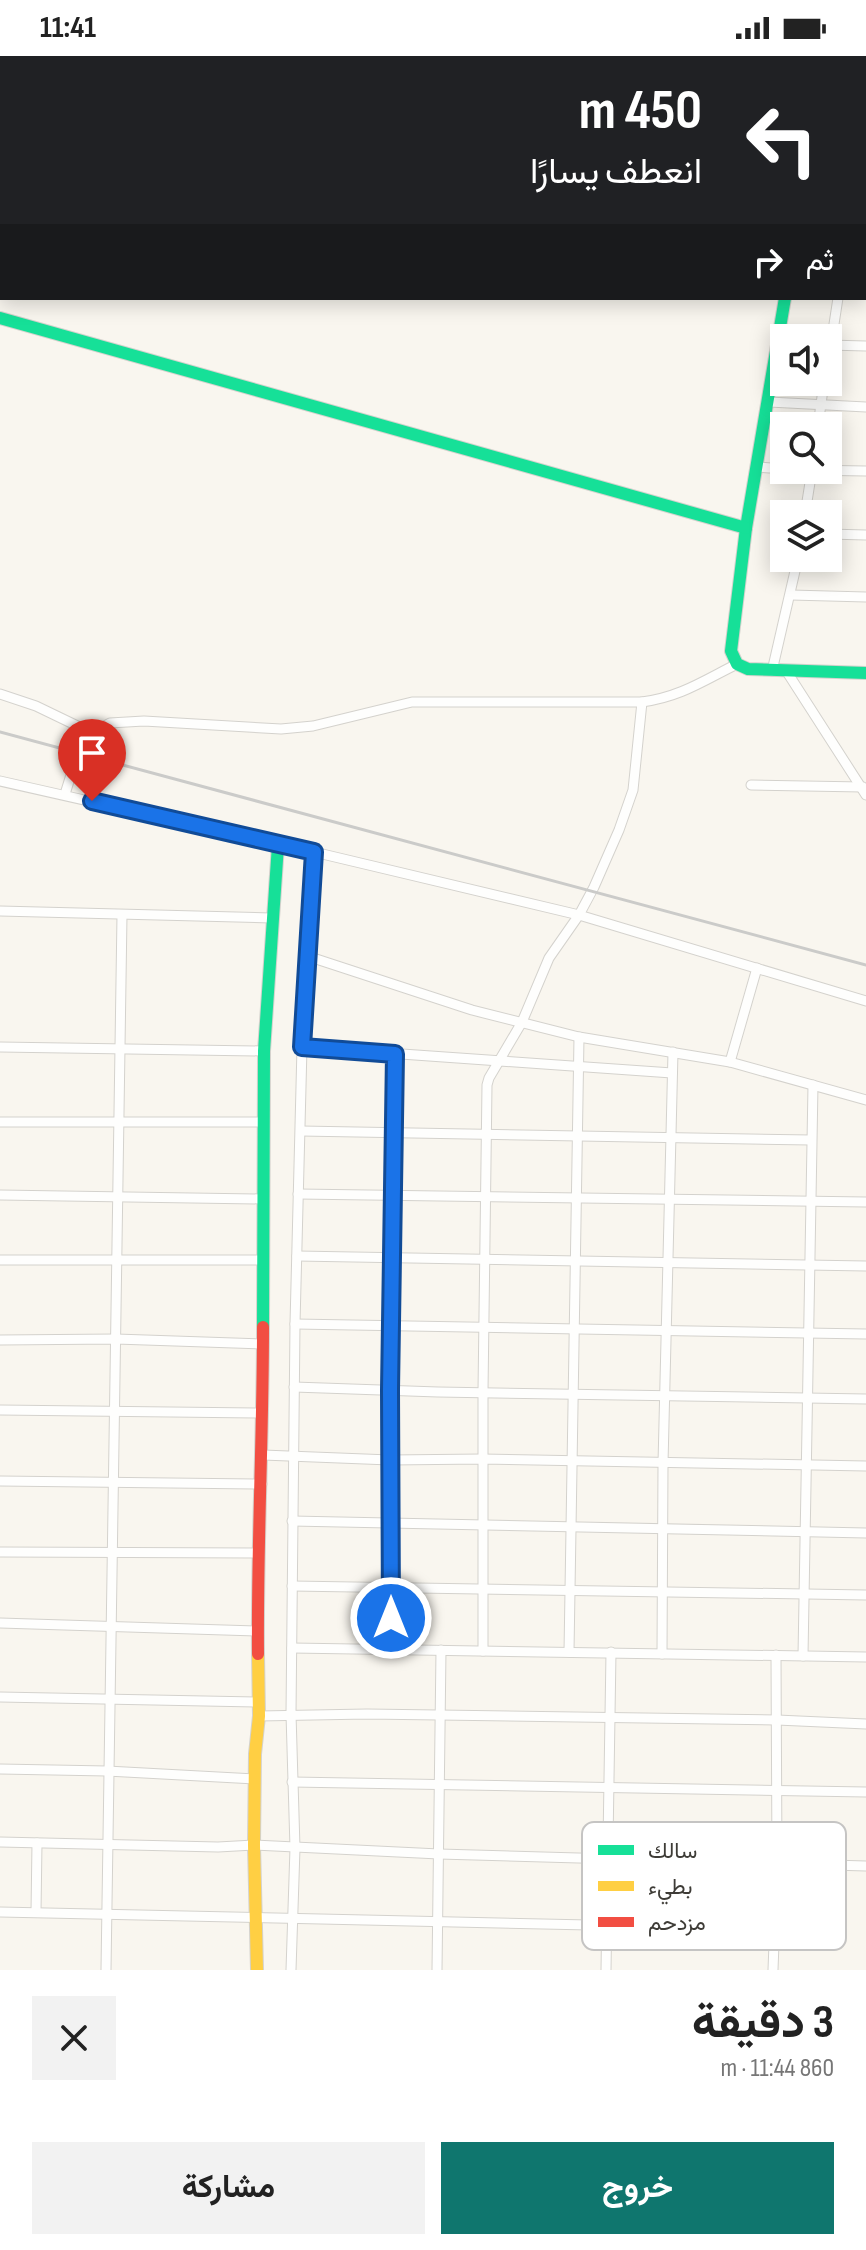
<!DOCTYPE html>
<html lang="ar">
<head>
<meta charset="utf-8">
<style>
	:root { --surface:#fff; --page:#f2f2f2; --text:#222; --muted:#767676; --accent:#0f766e }
	body { margin:0; font-family:"Sofia Sans Condensed",Vazirmatn,sans-serif; background:var(--page); color:var(--text); direction:rtl; height:100vh; display:flex; flex-direction:column; font-size:30px; white-space:nowrap }
	* { box-sizing:border-box; margin:0 }
	p { font-size:26px; color:var(--muted) }
	.icon { flex:none; width:44px; height:44px; fill:none; stroke:currentColor; stroke-width:2; stroke-linecap:round; stroke-linejoin:round }
	.map { position:relative; height:1914px; overflow:hidden; direction:ltr }
	.side { display:flex; flex-direction:column; background:var(--surface); flex:1 }
	.side>* { flex:none }
	.top-card { position:absolute; left:0px; top:0px; width:866px; height:244px; box-shadow:0 4px 20px #0003; direction:rtl; background:#202124; color:#fff; overflow:hidden }
	.controls { position:absolute; left:770px; top:268px; display:grid; gap:16px }
	.controls a { display:grid; place-items:center; width:72px; height:72px; border-radius:0px; background:var(--surface); box-shadow:0 4px 20px #0003; font-size:40px }
	.pin { position:absolute; display:grid; place-items:center; width:68px; height:68px; color:#fff; margin:-82px -34px; border-radius:50% 50% 50% 0; rotate:-45deg; box-shadow:0 0 8px #0007 }
	.pin .icon { rotate:45deg }
	.me { position:absolute; width:88px; margin:-44px; rotate:0deg; stroke-linejoin:round; filter:drop-shadow(0 0 6px #0008) }
	.turn { display:flex; align-items:center; gap:28px; height:168px; padding:0 32px; font-size:36px }
	.turn .icon { width:104px; height:104px; stroke-width:2.5 }
	.turn b { display:block; font-size:56px; line-height:68px }
	.then { display:flex; align-items:center; height:76px; padding:0 32px; background:#0003; gap:16px; font-size:30px }
	.round { display:grid; place-items:center; flex:none; width:84px; height:84px; border-radius:0px; background:var(--page) }
	.headline { display:flex; align-items:center; justify-content:space-between; height:136px; padding:0 32px }
	h1 { font-size:48px; font-weight:700; line-height:60px }
	.primary-button { display:flex; gap:16px; margin-top:auto; padding:16px 32px }
	.primary-button a { flex:1; height:92px; border-radius:0px; background:var(--accent); color:#fff; font-size:32px; font-weight:700; line-height:92px; text-align:center }
	.primary-button a+a { background:var(--page); color:var(--text) }
	.status { display:flex; justify-content:space-between; align-items:center; height:56px; padding:0 40px; background:var(--surface); direction:ltr }
	.status svg { height:22px; fill:currentColor }
	.map>svg:first-child { display:block }
	.lines { fill:none; stroke-linecap:round; stroke-linejoin:round }
	.street-casing { stroke:#d4d2cd; stroke-width:11 }
	.fast-casing { stroke:#d4d2cd; stroke-width:14 }
	.slow-casing { stroke:#d4d2cd; stroke-width:14 }
	.jam-casing { stroke:#d4d2cd; stroke-width:14 }
	.street { stroke:#fefefd; stroke-width:9 }
	.fast { stroke:#16e098; stroke-width:12 }
	.slow { stroke:#ffcf43; stroke-width:12 }
	.jam { stroke:#f24e42; stroke-width:12 }
	.rail { stroke:#cbcbc9; stroke-width:3 }
	.route-casing { stroke:#114b97; stroke-width:20 }
	.route { stroke:#1a73e8; stroke-width:14 }
	.key { fill:#fff; stroke:#c5c4c3; stroke-width:2 }
	.key-label { font-size:22px; fill:#3e3c37 }
</style>
</head>
<body>
<div class="status"><b>11:41</b><svg viewBox="0 0 49 12"><path d="M0 12V9h3v3zM5 12V6h3v6zM10 12V3h3v9zM15 12V0h3v12zM26 1h20v11H26zM47 4h2v5h-2z"/></svg></div>
<div class="map">
<svg width="866" height="1914" viewBox="0 0 866 1914">
	<rect width="100%" height="100%" fill="#f9f6ef"/>
	<g class="lines">
		<defs>
			<g id="street">
				<polyline points="234,0 320,2"/>
				<polyline points="48,2 48,0"/>
				<polyline points="193,2 193,0"/>
				<polyline points="339,2 339,0"/>
				<polyline points="481,2 481,0"/>
				<polyline points="557,2 557,0"/>
				<polyline points="632,2 632,0"/>
				<polyline points="864,30 866,30"/>
				<polyline points="0,66 2,66"/>
				<polyline points="864,93 866,82"/>
				<polyline points="0,154 2,154"/>
				<polyline points="864,159 866,159"/>
				<polyline points="864,226 866,226"/>
				<polyline points="828,289 866,290"/>
				<polyline points="828,307 838,242"/>
				<polyline points="769,346 866,351"/>
				<polyline points="818,370 824,326"/>
				<polyline points="757,411 784,413"/>
				<polyline points="805,414 866,415"/>
				<polyline points="805,458 812,414"/>
				<polyline points="828,478 866,479"/>
				<polyline points="791,539 866,541"/>
				<polyline points="772,615 798,502"/>
				<polyline points="787,616 866,739"/>
				<polyline points="0,638 36,650 92,677"/>
				<polyline points="0,725 314,796 579,859 866,945"/>
				<polyline points="751,729 863,731"/>
				<path d="M65,738L80,690L95,675L110,667L144,665L281,673L313,670L412,646H642C680,641 703,625 737,608"/>
				<polyline points="0,855 271,862"/>
				<polyline points="307,900 472,954 579,981 730,1006 866,1044"/>
				<polyline points="0,991 264,995"/>
				<polyline points="302,991 672,1017"/>
				<polyline points="730,1006 757,912"/>
				<polyline points="0,1066 263,1066"/>
				<polyline points="301,1075 811,1084"/>
				<polyline points="298,1138 866,1146"/>
				<polyline points="0,1139 263,1143"/>
				<polyline points="297,1200 866,1210"/>
				<polyline points="0,1204 264,1204"/>
				<polyline points="295,1268 866,1278"/>
				<polyline points="0,1284 116,1283 264,1288"/>
				<polyline points="294,1331 438,1336 866,1343"/>
				<polyline points="0,1354 263,1357"/>
				<polyline points="263,1399 390,1404 482,1403 866,1410"/>
				<polyline points="0,1425 262,1428"/>
				<polyline points="292,1465 866,1477"/>
				<polyline points="0,1496 258,1497"/>
				<polyline points="292,1530 866,1539"/>
				<polyline points="0,1567 257,1575"/>
				<polyline points="292,1592 866,1601"/>
				<polyline points="391,1594 390,1404 395,998"/>
				<polyline points="483,1595 483,1336 487,1029 489,1022 522,966 549,902 579,859 594,831 619,774 633,734 642,646"/>
				<polyline points="569,1596 579,981"/>
				<polyline points="662,1598 663,1408 673,996"/>
				<polyline points="803,1600 813,1029"/>
				<polyline points="0,1641 258,1646"/>
				<polyline points="259,1660 367,1658 777,1664 866,1668"/>
				<polyline points="0,1713 107,1715 255,1723"/>
				<polyline points="292,1726 866,1736"/>
				<polyline points="0,1786 218,1791 254,1789 439,1798 866,1810"/>
				<polyline points="0,1856 775,1873"/>
				<polyline points="36,1856 37,1787"/>
				<polyline points="106,1914 122,859"/>
				<polyline points="291,1914 295,1792 291,1658 295,1268 302,991 314,796"/>
				<polyline points="437,1914 441,1594"/>
				<polyline points="606,1914 611,1596"/>
				<polyline points="773,1914 777,1807 776,1599"/>
			</g>
			<g id="fast">
				<polyline points="825,2 826,0"/>
				<polyline points="785,242 746,472 731,595 737,608 748,613 866,617"/>
				<polyline points="0,262 746,472"/>
				<polyline points="263,1271 264,995 278,789"/>
			</g>
			<polyline id="slow" points="257,1914 254,1789 255,1698 259,1660 258,1598"/>
			<path id="jam" d="M258,1598C257,1489 263,1380 263,1271"/>
		</defs>
		<use href="#street" class="street-casing"/>
		<use href="#fast" class="fast-casing"/>
		<use href="#slow" class="slow-casing"/>
		<use href="#jam" class="jam-casing"/>
		<use href="#street" class="street"/>
		<use href="#fast" class="fast"/>
		<use href="#slow" class="slow"/>
		<use href="#jam" class="jam"/>
		<polyline class="rail" points="0,676 866,909"/>
	</g>
	<g class="lines">
		<defs>
			<polyline id="route" points="92,745 314,796 302,991 395,998 390,1334 391,1562"/>
		</defs>
		<use href="#route" class="route-casing"/>
		<use href="#route" class="route"/>
	</g>
	<rect x="582" y="1766" width="264" height="128" rx="12" class="key"/>
	<rect x="598" y="1789" width="36" height="10" fill="#16e098"/>
	<rect x="598" y="1825" width="36" height="10" fill="#ffcf43"/>
	<rect x="598" y="1861" width="36" height="10" fill="#f24e42"/>
	<g class="key-label">
		<text x="648" y="1802">سالك</text>
		<text x="648" y="1838">بطيء</text>
		<text x="648" y="1874">مزدحم</text>
	</g>
</svg>
<div class="controls">
<a><svg class="icon" aria-label="sound" viewBox="0 0 24 24"><path d="M4 9h4l5-4v14l-5-4H4zM17 9q2 3 0 6"/></svg></a>
<a><svg class="icon" aria-label="search" viewBox="0 0 24 24"><circle cx="10" cy="10" r="6"/><path d="M15 15l6 6"/></svg></a>
<a><svg class="icon" aria-label="layers" viewBox="0 0 24 24"><path d="M12 4l9 5-9 5-9-5zM3 14l9 5 9-5"/></svg></a>
</div>
<div class="pin" style="left:92px;top:745px;background:#d93025"><svg class="icon" aria-label="arrive" viewBox="0 0 24 24"><path d="M6 21V4h12l-3 4 3 4H6"/></svg></div>
<svg class="me" style="left:391px;top:1562px" viewBox="-20 -20 40 40"><circle r="17" fill="#1a73e8" stroke="#fff" stroke-width="3"/><path d="M0-11L8 9 0 5-8 9z" fill="#fff"/></svg>
<div class="top-card">
<div class="turn"><svg class="icon" aria-label="left" viewBox="0 0 24 24"><path d="M17 20v-9H6M10 6l-5 5 5 5"/></svg><div><b>450 m</b>انعطف يسارًا</div></div>
<div class="then">ثم<svg class="icon" aria-label="right" viewBox="0 0 24 24"><path d="M7 20v-9h11M14 6l5 5-5 5"/></svg></div>
</div>
</div>
<section class="side">
<div class="headline"><div><h1>3 دقيقة</h1><p>860 m · 11:44</p></div><a class="round"><svg class="icon" aria-label="close" viewBox="0 0 24 24"><path d="M6 6l12 12M18 6L6 18"/></svg></a></div>
<div class="primary-button"><a>خروج</a><a>مشاركة</a></div>
</section>
</body>
</html>
